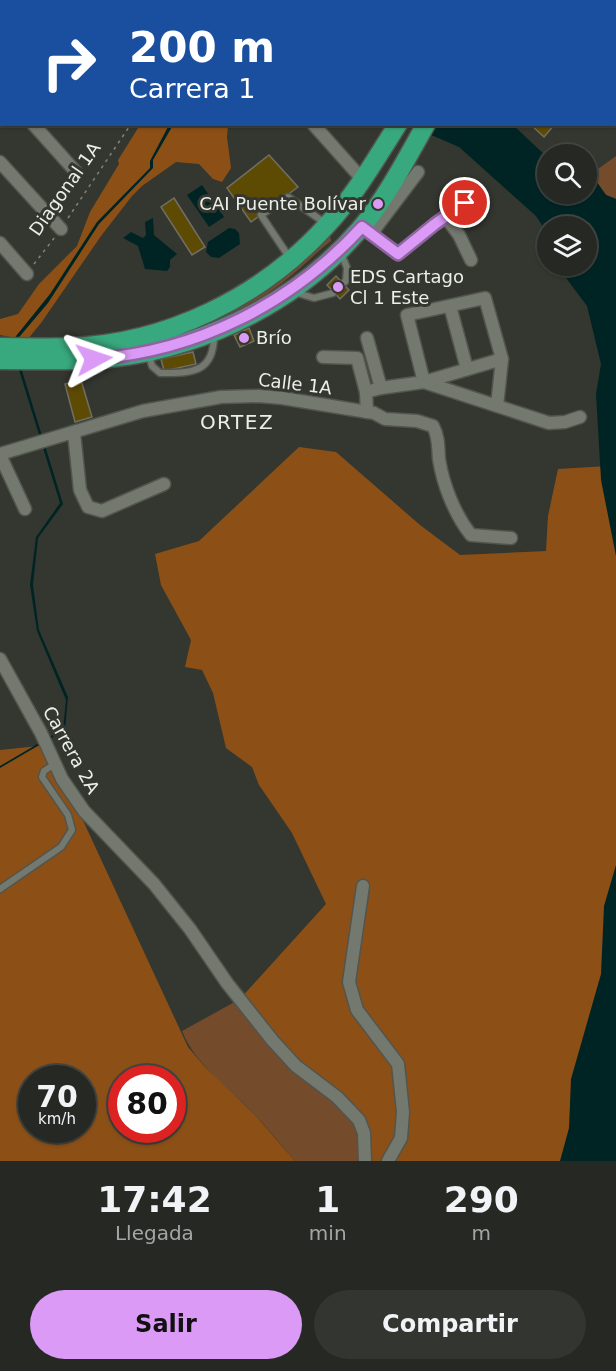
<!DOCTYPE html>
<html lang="es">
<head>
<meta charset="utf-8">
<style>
	:root { --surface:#262923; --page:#323530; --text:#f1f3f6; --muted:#a4a6a6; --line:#424541; --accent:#da9af6 }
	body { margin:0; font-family:"DejaVu Sans",sans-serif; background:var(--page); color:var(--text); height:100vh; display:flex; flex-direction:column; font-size:22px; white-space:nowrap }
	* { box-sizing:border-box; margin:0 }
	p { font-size:20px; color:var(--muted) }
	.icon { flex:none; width:33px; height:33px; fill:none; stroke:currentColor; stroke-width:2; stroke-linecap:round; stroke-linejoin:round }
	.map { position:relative; height:1161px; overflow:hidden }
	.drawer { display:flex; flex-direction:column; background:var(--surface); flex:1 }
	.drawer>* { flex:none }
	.banner { position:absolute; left:0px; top:0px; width:616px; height:126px; box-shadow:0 2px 4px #0004,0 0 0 2px var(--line); background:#1a4fa0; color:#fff; overflow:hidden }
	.controls { position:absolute; left:537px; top:144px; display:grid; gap:12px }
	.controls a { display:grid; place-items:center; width:60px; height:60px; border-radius:50%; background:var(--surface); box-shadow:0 2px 4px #0004,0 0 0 2px var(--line); font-size:30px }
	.speed { position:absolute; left:18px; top:1065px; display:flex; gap:12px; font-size:30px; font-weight:700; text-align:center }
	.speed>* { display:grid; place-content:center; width:78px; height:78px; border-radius:50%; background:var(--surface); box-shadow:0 2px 4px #0004,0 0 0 2px var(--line); line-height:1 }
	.speed small { font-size:15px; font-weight:400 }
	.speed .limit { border:9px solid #d22; background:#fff; color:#111 }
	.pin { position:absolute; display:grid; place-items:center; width:51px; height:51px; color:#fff; margin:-26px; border:3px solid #fff; border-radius:50%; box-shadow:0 2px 6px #0007 }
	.me { position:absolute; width:66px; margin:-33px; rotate:85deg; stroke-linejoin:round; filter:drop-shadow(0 0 4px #0008) }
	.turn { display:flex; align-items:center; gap:21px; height:126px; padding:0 30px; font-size:27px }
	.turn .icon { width:78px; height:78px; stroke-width:2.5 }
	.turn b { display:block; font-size:42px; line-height:51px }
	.eta { display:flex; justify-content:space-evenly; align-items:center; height:102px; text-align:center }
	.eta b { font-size:36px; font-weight:800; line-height:42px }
	.cta { display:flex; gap:12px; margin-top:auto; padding:12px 30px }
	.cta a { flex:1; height:69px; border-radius:36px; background:var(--accent); color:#111; font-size:24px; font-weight:800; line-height:69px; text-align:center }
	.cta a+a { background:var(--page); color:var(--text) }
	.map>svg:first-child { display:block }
	.green { fill:#744b2b }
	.forest { fill:#8c5017; fill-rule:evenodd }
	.water { fill:#002424 }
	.building { fill:#5d4b04; stroke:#716e64; stroke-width:1.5 }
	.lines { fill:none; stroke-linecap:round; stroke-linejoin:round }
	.service-casing { stroke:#51554e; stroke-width:9 }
	.minor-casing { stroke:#51554e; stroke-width:15 }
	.trunk-casing { stroke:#51554e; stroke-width:21 }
	.path { stroke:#81847d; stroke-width:1.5; stroke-dasharray:3 4.5; stroke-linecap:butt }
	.service { stroke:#74796f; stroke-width:6 }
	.minor { stroke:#74796f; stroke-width:12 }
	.trunk { stroke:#38a97e; stroke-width:18 }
	.route-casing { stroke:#8e64a0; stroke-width:15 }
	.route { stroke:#da9af6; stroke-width:10 }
	.poi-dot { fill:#da9af6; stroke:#33372f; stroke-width:2 }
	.labels { text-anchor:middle; stroke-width:6; stroke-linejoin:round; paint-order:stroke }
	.street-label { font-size:18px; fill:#ecefe9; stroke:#33372f }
	.poi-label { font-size:18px; fill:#ecefe9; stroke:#33372f; text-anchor:start }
	.neighbourhood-label { font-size:20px; letter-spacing:1.5px; fill:#ecefe9; stroke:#33372f }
</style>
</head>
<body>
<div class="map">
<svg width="616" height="1161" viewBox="0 0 616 1161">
	<rect width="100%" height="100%" fill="#33372f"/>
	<g class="green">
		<polygon points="616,156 616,199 606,195 591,174"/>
		<path d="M326,234L330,236L331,241C314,254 300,270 282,283C243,312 199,330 153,344L154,340Z"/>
		<path d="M240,999L321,1085L360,1131L361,1161H295C282,1146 269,1130 255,1115C229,1088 196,1066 182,1031Z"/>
	</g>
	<g class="forest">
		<polygon points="140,125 242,125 228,126 227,137 231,168 222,182 213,179 199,164 176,162 142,186 132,196 101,236 41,323 27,340 0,335 0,319 18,314 39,284 77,246 90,212 119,164 118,160"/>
		<polygon points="299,447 336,452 420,525 460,555 546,551 548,516 558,469 608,466 616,484 616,882 589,1090 569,1161 359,1161 360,1131 321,1085 240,999 326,904 292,833 259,785 252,767 226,748 213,693 202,670 185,667 191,640 161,585 155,554 199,541"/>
		<path d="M48,745L188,1047L205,1067L255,1115L295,1161H0V750ZM32,1078H82V1130H32ZM122,1078H172V1130H122Z"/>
	</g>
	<g class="water">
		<polygon points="169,125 173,125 153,160 153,168 99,224 48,303 15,342 15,348 63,504 38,538 33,585 39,630 68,697 65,730 0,768 0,766 63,729 66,700 37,631 30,585 36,537 60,503 12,347 12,341 50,294 97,222 150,168 150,161"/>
		<polygon points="408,125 513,125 547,157 548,194 586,194 587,175 591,174 606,195 616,199 616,556 601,480 596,394 601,364 587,306 563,274 562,266 586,266 586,226 548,226 547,233 536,216 459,147"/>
		<polygon points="202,185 224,217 209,227 187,195"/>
		<polygon points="153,218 154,235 177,254 170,260 170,267 167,271 145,269 138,246 123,238 131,232 143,238 146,235 145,222"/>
		<polygon points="229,228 235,229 239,233 240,244 219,258 211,257 206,252 208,242"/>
		<polygon points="616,865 616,1161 560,1161 569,1128 571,1079 601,974 604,906"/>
	</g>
	<g class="building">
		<polygon points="530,124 555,124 544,137"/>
		<polygon points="269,155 298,187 251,222 227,188"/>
		<polygon points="174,198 205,247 192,255 161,207"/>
		<polygon points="336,276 349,290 340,299 327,285"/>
		<polygon points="249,328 254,341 240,347 234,335"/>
		<polygon points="193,352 196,364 164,371 161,359"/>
		<polygon points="81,380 92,417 75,422 65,384"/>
	</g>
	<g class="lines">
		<defs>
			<g id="service">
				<polyline points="615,10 616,11"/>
				<polyline points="341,253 347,268 346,281 343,283"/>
				<polyline points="289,257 261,215 288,197 325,223"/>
				<polyline points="294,292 314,298 333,293"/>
				<path d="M149,355L152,366L160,373C192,373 214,373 214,335"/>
				<polyline points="0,889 61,847 72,830 68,815 42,777 44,771 55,764"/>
			</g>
			<g id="minor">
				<polyline points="118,0 121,2"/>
				<polyline points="0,39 2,39"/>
				<polyline points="0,88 2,90"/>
				<polyline points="33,124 76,172"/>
				<polyline points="313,124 362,179"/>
				<polyline points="0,162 61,229"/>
				<polyline points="445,216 459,235 471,260"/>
				<polyline points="362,227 398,254 435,224 465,203"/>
				<polyline points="371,234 418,172"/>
				<polyline points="0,243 27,274"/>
				<polyline points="450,306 467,369"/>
				<polyline points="367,338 381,388"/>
				<polyline points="323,357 357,358 366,392 367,412"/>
				<polyline points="366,392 381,388 424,382 502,359"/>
				<polyline points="497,406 502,359 485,298 407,315 424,382 549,423 565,422 580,417"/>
				<polyline points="74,433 80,490 88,507 102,511 164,484"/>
				<path d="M0,454L143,411L221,397L259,396L282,398L374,413L385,419L417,421L433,426C439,437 438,448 439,459C443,485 455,515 471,535L511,538"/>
				<polyline points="0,455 25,509"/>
				<polyline points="0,659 41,733 62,779 84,811 154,884 190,929 227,983 273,1041 296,1066 337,1097 359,1120 364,1133 365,1161"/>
				<polyline points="363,886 349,982 357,1010 398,1064 403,1112 401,1138 388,1161"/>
			</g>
			<g id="trunk">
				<polyline points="482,2 484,0"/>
				<polyline points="504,2 505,0"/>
				<path d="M0,347C23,347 46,348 69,347C166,344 262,297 327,225C355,195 376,159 398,124"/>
				<path d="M0,360C40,360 79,362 119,357C210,345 300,299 360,229C385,200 407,158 426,124"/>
			</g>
		</defs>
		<use href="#service" class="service-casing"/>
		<use href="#minor" class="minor-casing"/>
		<use href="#trunk" class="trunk-casing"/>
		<g class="path">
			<polyline points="68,218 131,124"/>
			<polyline points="34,264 55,237"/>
		</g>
		<use href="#service" class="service"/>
		<use href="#minor" class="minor"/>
		<use href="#trunk" class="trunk"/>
	</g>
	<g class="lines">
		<defs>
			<path id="route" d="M94,359C198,351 291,304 362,227L398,254L435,224L465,203"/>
		</defs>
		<use href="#route" class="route-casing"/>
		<use href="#route" class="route"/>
	</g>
	<g class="poi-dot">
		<circle cx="378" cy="204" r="6"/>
		<circle cx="338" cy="287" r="6"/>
		<circle cx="244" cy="338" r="6"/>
	</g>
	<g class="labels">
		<g class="street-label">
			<text transform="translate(65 189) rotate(-55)" y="6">Diagonal 1A</text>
			<text transform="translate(295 384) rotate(7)" y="6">Calle 1A</text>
			<text transform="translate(71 750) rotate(61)" y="6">Carrera 2A</text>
		</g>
		<g class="poi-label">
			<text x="366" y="210" text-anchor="end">CAI Puente Bolívar</text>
			<text x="350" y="283">EDS Cartago<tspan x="350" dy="21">Cl 1 Este</tspan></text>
			<text x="256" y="344">Brío</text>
		</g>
		<g class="neighbourhood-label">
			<text x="237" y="429">ORTEZ</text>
		</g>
	</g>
</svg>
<div class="controls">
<a><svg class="icon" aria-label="search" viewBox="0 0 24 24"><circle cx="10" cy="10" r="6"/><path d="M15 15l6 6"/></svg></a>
<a><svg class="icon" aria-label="layers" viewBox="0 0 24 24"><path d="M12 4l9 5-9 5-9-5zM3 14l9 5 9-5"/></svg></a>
</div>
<div class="speed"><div>70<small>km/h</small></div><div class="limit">80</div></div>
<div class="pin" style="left:465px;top:203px;background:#d93025"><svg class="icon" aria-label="arrive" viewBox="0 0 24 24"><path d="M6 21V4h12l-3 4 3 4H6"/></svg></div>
<svg class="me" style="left:94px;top:359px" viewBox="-20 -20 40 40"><path d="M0-17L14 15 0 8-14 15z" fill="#da9af6" stroke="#fff" stroke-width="4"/></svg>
<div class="banner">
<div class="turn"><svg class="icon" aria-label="right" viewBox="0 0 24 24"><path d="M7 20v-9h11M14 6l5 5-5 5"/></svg><div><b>200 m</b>Carrera 1</div></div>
</div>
</div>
<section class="drawer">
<div class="eta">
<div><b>17:42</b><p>Llegada</p></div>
<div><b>1</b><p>min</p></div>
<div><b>290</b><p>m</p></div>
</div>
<div class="cta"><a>Salir</a><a>Compartir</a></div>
</section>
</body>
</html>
